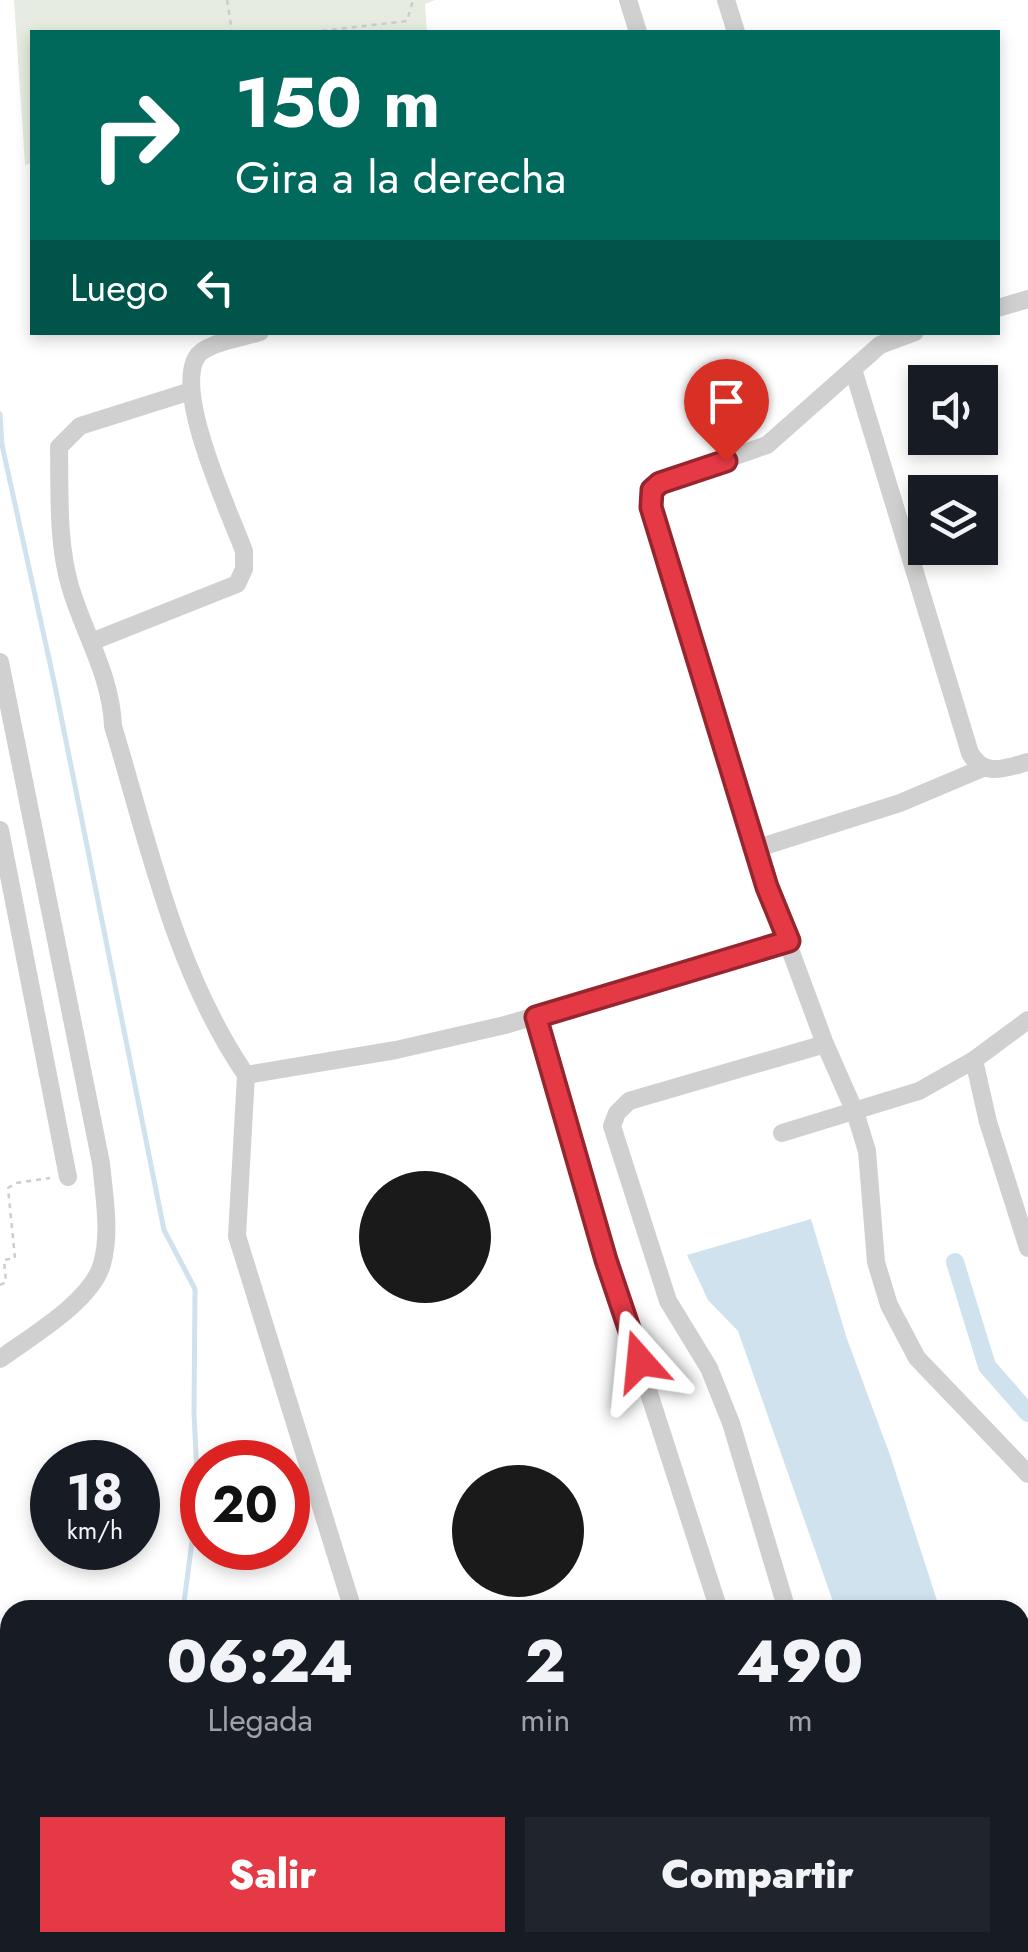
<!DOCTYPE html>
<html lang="es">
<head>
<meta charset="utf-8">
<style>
	:root { --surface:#171b24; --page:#20242c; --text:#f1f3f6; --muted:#9ea1a6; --accent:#e63946 }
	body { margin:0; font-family:Jost,sans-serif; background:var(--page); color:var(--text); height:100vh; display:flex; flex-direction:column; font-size:38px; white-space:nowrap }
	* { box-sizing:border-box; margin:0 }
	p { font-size:32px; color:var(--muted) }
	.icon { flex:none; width:55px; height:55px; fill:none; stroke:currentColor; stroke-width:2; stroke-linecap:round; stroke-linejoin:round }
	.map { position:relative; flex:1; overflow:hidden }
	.details { position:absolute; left:0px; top:1600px; width:1030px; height:352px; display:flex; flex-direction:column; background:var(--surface); border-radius:30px 30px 0 0; box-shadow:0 5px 15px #0003 }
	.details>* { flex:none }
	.guide { position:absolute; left:30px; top:30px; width:970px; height:305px; border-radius:0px; box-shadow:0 5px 15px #0003; background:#00695c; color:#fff; overflow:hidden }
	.fabs { position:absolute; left:908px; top:365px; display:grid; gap:20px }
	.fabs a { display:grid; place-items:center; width:90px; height:90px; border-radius:0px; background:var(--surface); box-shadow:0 5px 15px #0003; font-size:50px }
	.speed { position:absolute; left:30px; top:1440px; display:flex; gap:20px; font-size:50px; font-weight:700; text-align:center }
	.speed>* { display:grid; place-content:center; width:130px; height:130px; border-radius:50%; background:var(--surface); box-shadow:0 5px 15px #0003; line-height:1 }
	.speed small { font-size:25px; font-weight:400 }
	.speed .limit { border:15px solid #d22; background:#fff; color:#111 }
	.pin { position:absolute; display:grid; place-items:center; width:85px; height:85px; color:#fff; margin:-102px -42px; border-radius:50% 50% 50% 0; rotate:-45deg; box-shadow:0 0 10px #0007 }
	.pin .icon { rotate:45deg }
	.me { position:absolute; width:110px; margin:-55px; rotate:342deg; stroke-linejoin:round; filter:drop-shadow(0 0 8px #0008) }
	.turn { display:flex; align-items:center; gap:35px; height:210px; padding:0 40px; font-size:45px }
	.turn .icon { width:130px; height:130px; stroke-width:2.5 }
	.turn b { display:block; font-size:70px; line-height:85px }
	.then { display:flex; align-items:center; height:95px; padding:0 40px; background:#0003; gap:20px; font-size:38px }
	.eta { display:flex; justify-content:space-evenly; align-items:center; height:170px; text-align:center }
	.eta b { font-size:60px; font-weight:800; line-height:70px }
	.action { display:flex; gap:20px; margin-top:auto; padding:20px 40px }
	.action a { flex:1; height:115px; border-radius:0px; background:var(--accent); color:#fff; font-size:40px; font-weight:800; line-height:115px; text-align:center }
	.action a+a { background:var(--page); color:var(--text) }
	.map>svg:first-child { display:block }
	.green { fill:#e6ecdf }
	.water { fill:#cfe2ee }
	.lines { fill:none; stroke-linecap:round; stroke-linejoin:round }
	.stream { stroke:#cfe2ee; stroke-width:5 }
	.canal { stroke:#cfe2ee; stroke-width:18 }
	.building { fill:#1a1a1a }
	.path { stroke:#cdcdcd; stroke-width:2.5; stroke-dasharray:5 5; stroke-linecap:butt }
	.minor { stroke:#d0d0d0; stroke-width:18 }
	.route-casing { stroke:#96252e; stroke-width:25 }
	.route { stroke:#e63946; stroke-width:18 }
</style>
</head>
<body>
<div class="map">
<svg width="1028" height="1952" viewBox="0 0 1028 1952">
	<rect width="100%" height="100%" fill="#fff"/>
	<polygon class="green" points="14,0 435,0 425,4 427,32 32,32 32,163 25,165"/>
	<g class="water">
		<polygon points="811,1219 847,1339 890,1455 940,1610 836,1610 738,1331 708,1300 687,1255"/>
		<polygon points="1020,1855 1028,1881 1028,1952 947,1952 944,1943 1020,1942"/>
	</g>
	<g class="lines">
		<g class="stream">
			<polyline points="0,414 2,445 55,686 164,1230 195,1289 194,1413 198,1496 183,1610"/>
			<polyline points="266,1942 271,1952"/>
		</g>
		<polyline class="canal" points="955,1262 987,1366 1028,1413"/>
	</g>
	<g class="building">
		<circle cx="425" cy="1237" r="66"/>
		<circle cx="518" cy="1531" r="66"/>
	</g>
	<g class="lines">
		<g class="path">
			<polyline points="227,0 232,32"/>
			<polyline points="312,32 407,21 413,0"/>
			<polyline points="0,1285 6,1282 4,1260 15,1258 8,1188 16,1183 50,1178"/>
		</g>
		<g class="minor">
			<polyline points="628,0 638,32"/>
			<polyline points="726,0 736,32"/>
			<polyline points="998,308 1028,299"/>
			<polyline points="915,332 880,345 767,445 659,483 652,490 651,507 767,887 825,1044 855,1112 867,1151 876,1262 889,1305 917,1358 1028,1474"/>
			<path d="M853,369L970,753C984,778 1005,768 1028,762"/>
			<path d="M191,391L80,426L59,447C60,493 57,541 70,586C84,634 111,675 113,726C149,845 175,971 246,1075"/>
			<path d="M91,642L237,584L244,569V551C229,511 175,396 196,358C205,342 243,338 260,332"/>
			<path d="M0,662L101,1163C104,1196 111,1232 102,1264C92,1301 30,1337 0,1359"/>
			<polyline points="0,830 68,1177"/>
			<polyline points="755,849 900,803 983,768"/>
			<polyline points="536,1017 606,1260 719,1610"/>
			<polyline points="974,1060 988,1122 1028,1248"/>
			<polyline points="782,1133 919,1091 974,1060 1028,1020"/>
			<polyline points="353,1610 237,1236 246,1075 396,1050 505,1025 789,941"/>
			<polyline points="787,1610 731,1423 709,1368 668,1301 612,1126 617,1113 629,1101 825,1044"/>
			<polyline points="1020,1677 1028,1656"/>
			<polyline points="0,1726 10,1721"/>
		</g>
	</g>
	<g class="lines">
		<defs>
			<polyline id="route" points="640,1361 606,1260 536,1017 789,941 767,887 651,507 652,490 660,483 726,461"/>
		</defs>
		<use href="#route" class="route-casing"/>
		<use href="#route" class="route"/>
	</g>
</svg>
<div class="fabs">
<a><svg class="icon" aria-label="sound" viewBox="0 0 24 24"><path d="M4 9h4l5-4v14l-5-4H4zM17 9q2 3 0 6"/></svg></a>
<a><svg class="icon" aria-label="layers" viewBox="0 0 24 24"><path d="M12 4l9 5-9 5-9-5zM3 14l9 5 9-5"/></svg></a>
</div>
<div class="speed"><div>18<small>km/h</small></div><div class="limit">20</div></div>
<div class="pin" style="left:726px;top:461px;background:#d93025"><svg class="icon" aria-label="arrive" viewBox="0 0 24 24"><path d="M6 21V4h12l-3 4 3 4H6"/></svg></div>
<svg class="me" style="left:640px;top:1361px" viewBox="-20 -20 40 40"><path d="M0-17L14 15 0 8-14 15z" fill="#e63946" stroke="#fff" stroke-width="4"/></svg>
<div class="guide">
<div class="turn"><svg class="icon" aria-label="right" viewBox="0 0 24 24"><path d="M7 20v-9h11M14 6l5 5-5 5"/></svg><div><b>150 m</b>Gira a la derecha</div></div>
<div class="then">Luego<svg class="icon" aria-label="left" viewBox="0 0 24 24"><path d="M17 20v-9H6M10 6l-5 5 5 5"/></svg></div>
</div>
<section class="details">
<div class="eta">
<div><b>06:24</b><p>Llegada</p></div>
<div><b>2</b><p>min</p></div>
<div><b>490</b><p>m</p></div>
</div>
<div class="action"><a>Salir</a><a>Compartir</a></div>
</section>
</div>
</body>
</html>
